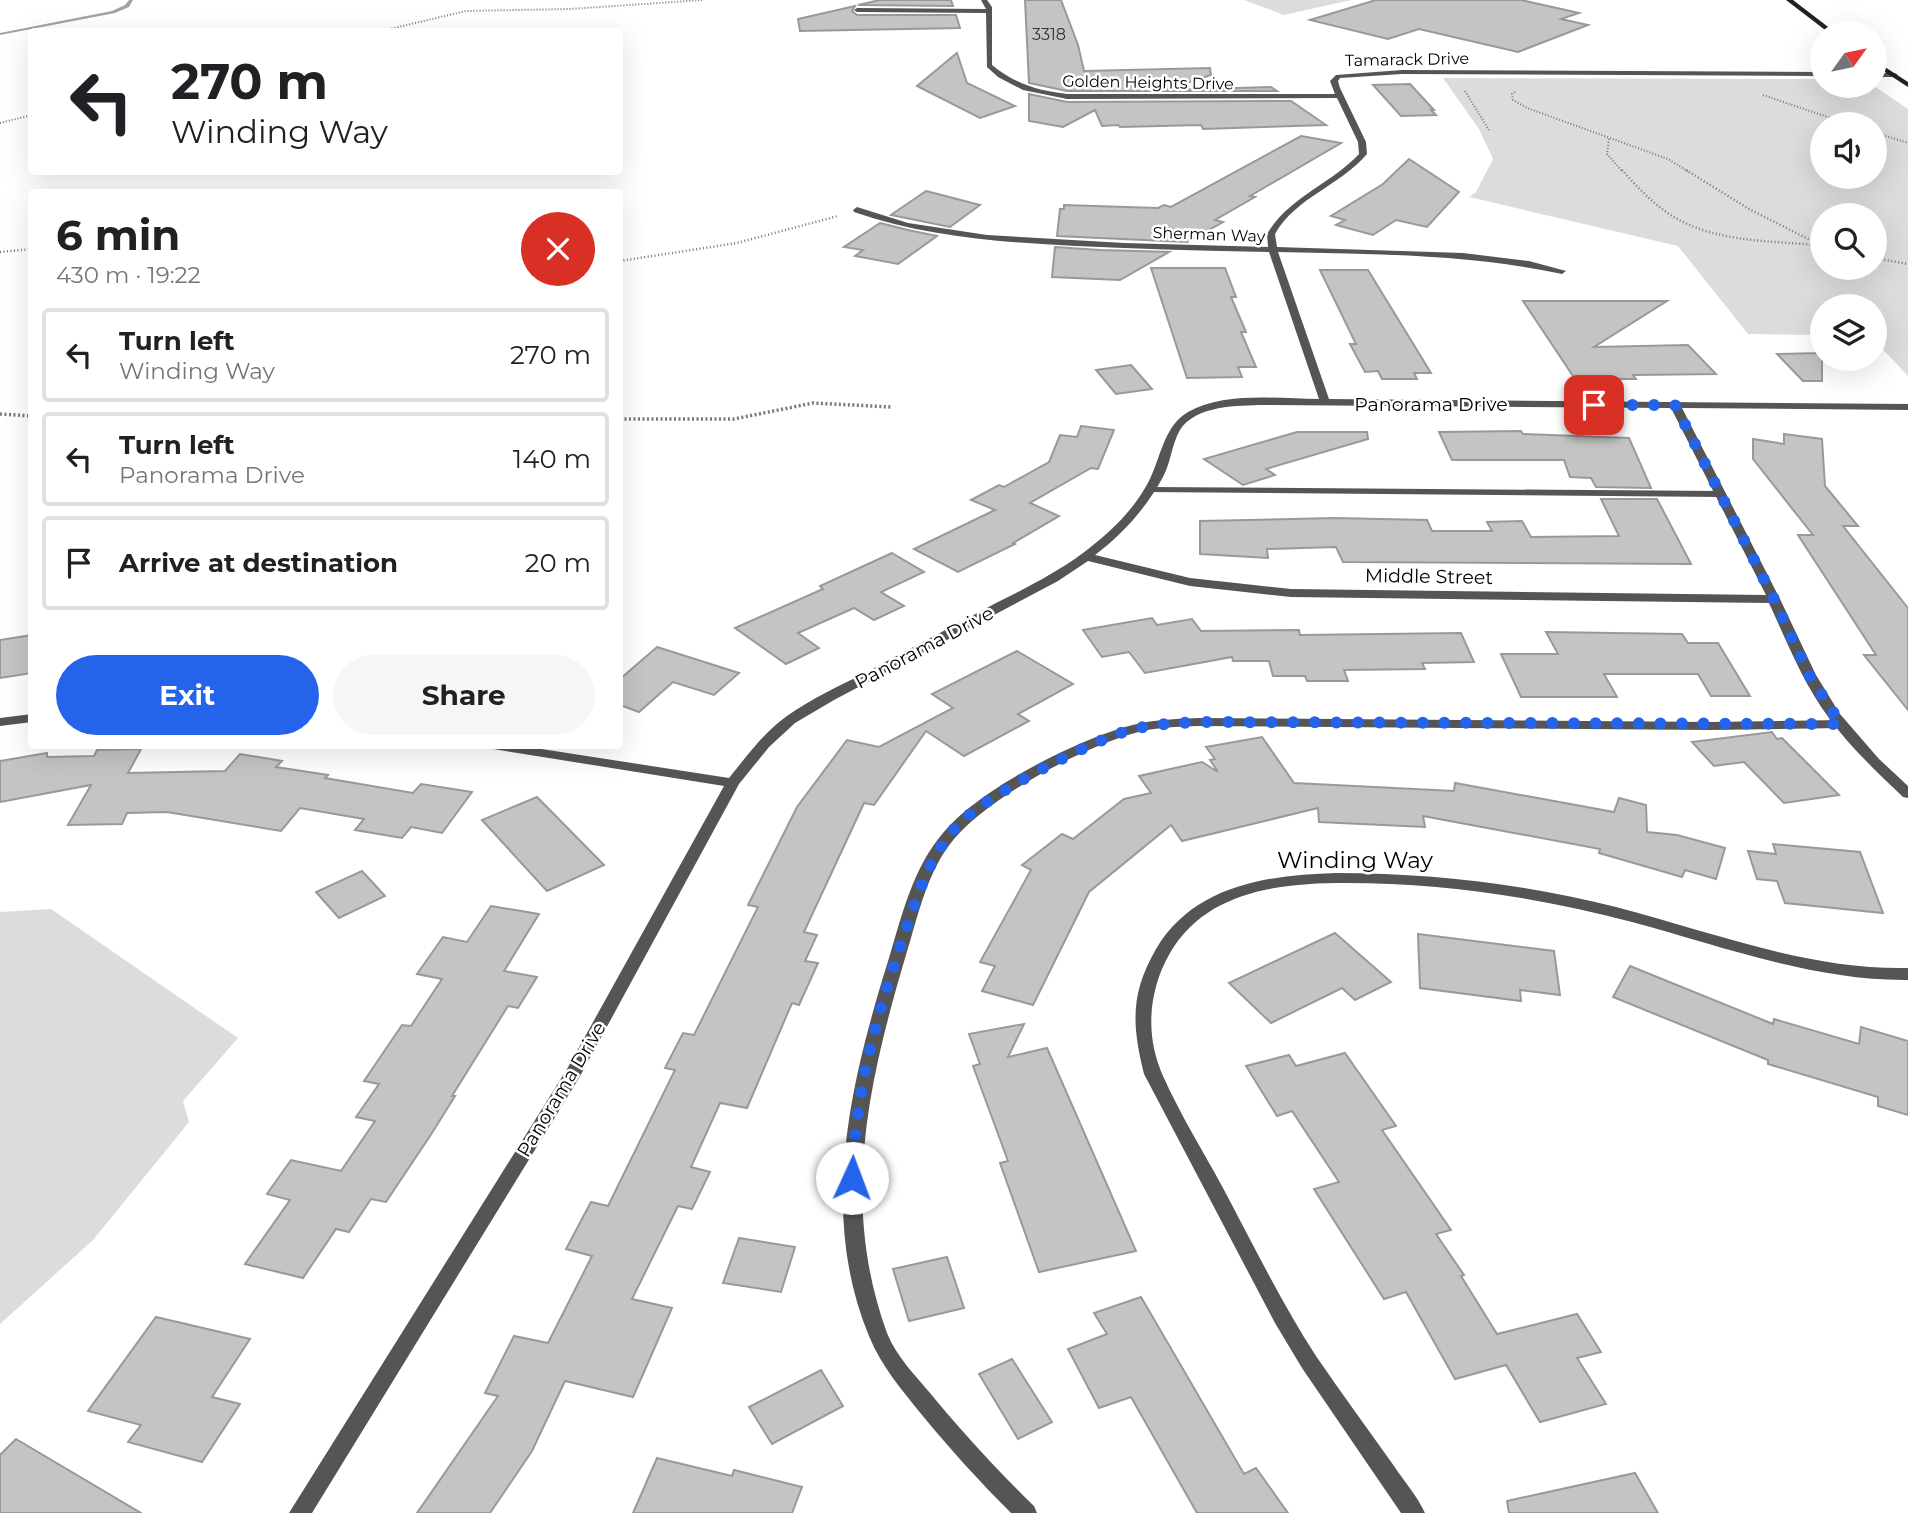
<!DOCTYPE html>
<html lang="en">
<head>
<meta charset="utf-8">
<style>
	:root { --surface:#fff; --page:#f6f6f6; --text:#202124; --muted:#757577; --line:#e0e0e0; --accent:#2563eb }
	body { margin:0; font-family:Montserrat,sans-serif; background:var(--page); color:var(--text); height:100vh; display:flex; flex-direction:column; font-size:26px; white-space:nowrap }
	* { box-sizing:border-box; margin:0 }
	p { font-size:23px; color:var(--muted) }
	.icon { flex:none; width:38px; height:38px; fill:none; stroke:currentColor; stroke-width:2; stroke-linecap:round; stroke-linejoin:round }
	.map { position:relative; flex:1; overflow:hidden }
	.side { position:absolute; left:28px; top:189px; width:595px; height:560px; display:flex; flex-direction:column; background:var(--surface); border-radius:7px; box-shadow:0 7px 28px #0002 }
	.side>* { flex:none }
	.banner { position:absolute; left:28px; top:28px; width:595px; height:147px; border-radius:7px; box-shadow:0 7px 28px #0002; background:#fff; color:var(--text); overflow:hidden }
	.needle { width:46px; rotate:57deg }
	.tools { position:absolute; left:1810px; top:21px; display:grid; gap:14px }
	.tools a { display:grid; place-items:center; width:77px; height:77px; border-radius:50%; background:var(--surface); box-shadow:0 7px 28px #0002; font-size:35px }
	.pin { position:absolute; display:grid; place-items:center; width:60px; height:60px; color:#fff; margin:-30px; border-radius:14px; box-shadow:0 4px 10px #0006 }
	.me { position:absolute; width:77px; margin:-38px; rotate:2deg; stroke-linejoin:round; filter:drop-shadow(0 0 5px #0008) }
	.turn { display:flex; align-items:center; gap:24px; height:147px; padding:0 28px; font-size:32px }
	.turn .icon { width:91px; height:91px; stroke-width:2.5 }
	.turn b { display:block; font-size:49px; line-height:60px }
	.round { display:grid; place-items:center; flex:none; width:74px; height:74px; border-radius:37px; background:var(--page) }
	.summary { display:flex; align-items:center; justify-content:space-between; height:119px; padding:0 28px }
	h1 { font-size:42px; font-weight:700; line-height:52px }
	.cta { display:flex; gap:14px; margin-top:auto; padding:14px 28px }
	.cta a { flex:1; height:80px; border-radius:42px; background:var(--accent); color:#fff; font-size:28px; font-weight:700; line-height:80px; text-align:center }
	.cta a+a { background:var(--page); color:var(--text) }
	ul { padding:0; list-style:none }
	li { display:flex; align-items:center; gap:21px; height:94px; margin:0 14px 10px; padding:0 14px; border:4px solid var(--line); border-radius:7px }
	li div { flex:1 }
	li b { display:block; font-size:26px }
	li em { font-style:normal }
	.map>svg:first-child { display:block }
	.green { fill:#dcdcdc; fill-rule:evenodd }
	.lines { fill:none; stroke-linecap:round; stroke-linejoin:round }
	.stream { fill:#a3a3a3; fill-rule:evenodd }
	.building { fill:#c4c4c4; stroke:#999; stroke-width:2 }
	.path-far2 { stroke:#777; stroke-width:2; stroke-dasharray:1 2; stroke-linecap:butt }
	.path-far1 { stroke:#777; stroke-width:2.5; stroke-dasharray:1 2.5; stroke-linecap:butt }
	.path { stroke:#777; stroke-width:3.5; stroke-dasharray:2 2.5; stroke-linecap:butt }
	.lane { fill:#555; fill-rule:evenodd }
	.street { fill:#555; fill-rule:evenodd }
	.secondary { fill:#222; fill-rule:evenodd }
	.route { stroke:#2563eb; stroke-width:12; stroke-dasharray:0 21.6 }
	.labels { text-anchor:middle; stroke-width:5; stroke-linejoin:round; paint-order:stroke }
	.number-label { font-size:16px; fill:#313131 }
	.far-street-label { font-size:16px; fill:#000; stroke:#fff }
	.street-label { font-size:19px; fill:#000; stroke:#fff }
	.near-street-label { font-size:23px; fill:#000; stroke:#fff }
</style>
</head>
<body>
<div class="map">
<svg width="1908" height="1513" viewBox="0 0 1908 1513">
	<rect width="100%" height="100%" fill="#fff"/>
	<g class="green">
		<polygon points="1244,0 1351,0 1284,15"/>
		<path d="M1443,78L1822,79V86H1874L1908,109V376L1874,340V306H1822V335L1748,334L1678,246L1469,197L1476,192L1493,159L1479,129ZM1822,124H1874V177H1822ZM1822,215H1874V268H1822Z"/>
		<polygon points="51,909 238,1038 183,1101 189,1122 93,1240 0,1324 0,912"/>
	</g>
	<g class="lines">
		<polygon class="stream" points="129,0 133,0 129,7 115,13 0,35 0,33 112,11 125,5"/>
	</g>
	<g class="building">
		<polygon points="880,0 951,0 953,6 858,5"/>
		<polygon points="1025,0 1061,0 1078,45 1084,71 1210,68 1211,75 1165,90 1271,87 1277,91 1067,91 1029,83"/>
		<polygon points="1376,0 1521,0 1579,13 1561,19 1588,25 1518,52 1419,29 1388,39 1310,20"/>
		<polygon points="855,6 852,11 857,15 956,15 960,28 800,31 798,19"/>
		<polygon points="957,53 967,83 1015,106 980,118 917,86"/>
		<polygon points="1410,84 1434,110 1431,110 1436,115 1401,116 1373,85"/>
		<polygon points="1029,94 1067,102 1291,101 1326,125 1203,129 1201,125 1120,127 1118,125 1102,126 1095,110 1063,127 1029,121"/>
		<polygon points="1301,136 1341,143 1250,196 1255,197 1215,220 1223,222 1187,242 1057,236 1060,209 1064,209 1064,205 1158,208 1164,205 1171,207"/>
		<polygon points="1409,159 1459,192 1427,227 1396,220 1373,235 1336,225 1345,220 1331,216 1383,184"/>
		<polygon points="926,191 980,205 950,227 891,215"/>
		<polygon points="880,223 908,230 937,236 898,264 855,256 863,250 844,247"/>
		<polygon points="1055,247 1100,250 1169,252 1120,280 1052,277"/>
		<polygon points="1151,268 1225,268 1236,297 1231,297 1246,332 1241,332 1256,367 1238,367 1242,377 1187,378"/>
		<polygon points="1320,270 1368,270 1431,373 1414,373 1417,379 1382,379 1378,371 1365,372 1350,344 1356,344"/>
		<polygon points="1523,301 1667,301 1594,347 1688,345 1716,374 1633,375 1636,379 1575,379"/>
		<polygon points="1822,353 1822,381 1803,381 1777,354"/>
		<polygon points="1131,365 1152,389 1116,394 1096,370"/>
		<polygon points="1081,426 1114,430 1098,469 1091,468 1030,503 1059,516 1013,543 1015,544 958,572 914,549 995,510 971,500 999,485 1004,487 1049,462 1060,435 1077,437"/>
		<polygon points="1521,431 1523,434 1629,438 1651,488 1596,487 1591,478 1570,477 1564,460 1452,460 1439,432"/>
		<polygon points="1297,432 1367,432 1368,439 1266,469 1275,475 1243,485 1204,459"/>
		<polygon points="1784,434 1822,439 1825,486 1858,526 1843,526 1908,608 1908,710 1864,655 1876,655 1798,535 1813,535 1753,459 1753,439 1784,444"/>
		<polygon points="1601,499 1657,499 1691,564 1343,562 1336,547 1267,549 1268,558 1200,554 1200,521 1334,518 1427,520 1432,531 1492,531 1487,522 1522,521 1531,537 1619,536"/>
		<polygon points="892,553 924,572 881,592 904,606 874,620 854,608 798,633 819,648 786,664 735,628 823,589 820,586"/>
		<polygon points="1152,618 1157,625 1192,619 1201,631 1299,630 1300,635 1461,633 1474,662 1422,663 1425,669 1344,670 1348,681 1307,681 1305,676 1273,676 1269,661 1233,661 1232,657 1145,673 1129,652 1102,657 1083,630"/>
		<polygon points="1546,632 1682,634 1688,643 1718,643 1750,696 1711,696 1698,674 1604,674 1617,697 1521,697 1501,654 1558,654"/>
		<polygon points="32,635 32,673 0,678 0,640"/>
		<polygon points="657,647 739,673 714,695 673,682 639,712 620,705 620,679"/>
		<polygon points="1017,651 1073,684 1018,714 1029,721 964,756 926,731 874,805 864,803 804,932 817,935 805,961 818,963 799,1005 792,1003 747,1108 720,1103 691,1167 710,1172 692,1209 678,1206 632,1299 672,1308 633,1397 565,1381 532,1451 490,1513 417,1513 498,1396 485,1393 514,1336 548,1343 592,1256 566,1249 591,1202 608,1206 675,1070 665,1068 683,1033 694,1035 758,907 748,905 797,807 847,740 879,747 953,708 932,694"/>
		<polygon points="1772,732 1777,739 1782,738 1839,795 1784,803 1744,762 1714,766 1692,742"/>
		<polygon points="1262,737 1294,783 1454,791 1455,783 1614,812 1619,798 1646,805 1647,832 1677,835 1725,848 1716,879 1685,870 1682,877 1599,853 1600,849 1423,816 1425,827 1319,822 1318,808 1182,841 1171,825 1089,892 1033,1005 982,991 995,966 980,962 1031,870 1022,865 1062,834 1073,839 1124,799 1151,793 1139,776 1202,762 1218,772 1210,760 1215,759 1206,747"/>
		<polygon points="141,749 128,773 225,771 240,754 282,761 276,767 328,775 325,778 413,793 421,784 472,792 442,833 411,827 402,838 355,830 364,819 300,808 281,831 167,812 127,813 122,824 68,825 91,785 0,802 0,761 47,753 47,757 94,756 97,750"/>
		<polygon points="537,797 604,865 547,891 482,820"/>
		<polygon points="1773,844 1860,852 1883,913 1785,903 1777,881 1757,879 1748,851 1776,854"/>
		<polygon points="362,871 385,896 339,918 316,892"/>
		<polygon points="491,906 539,914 504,971 537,977 518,1008 508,1006 452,1096 455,1096 432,1133 386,1202 371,1199 349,1232 336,1229 303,1278 245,1264 290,1200 267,1194 291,1160 341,1171 375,1121 356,1117 379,1084 364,1081 402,1025 411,1026 442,979 417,974 443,937 467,942"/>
		<polygon points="1335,933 1391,982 1355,1000 1342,988 1271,1023 1229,983"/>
		<polygon points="1418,934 1554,951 1560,995 1520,990 1521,1001 1420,988"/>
		<polygon points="1630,966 1773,1024 1774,1019 1859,1044 1861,1027 1908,1041 1908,1115 1878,1106 1878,1097 1768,1064 1768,1060 1613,997"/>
		<polygon points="1024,1024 1008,1057 1047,1048 1136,1251 1039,1272 1000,1163 1008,1161 973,1066 980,1064 969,1034"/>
		<polygon points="1345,1053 1396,1126 1382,1130 1451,1230 1436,1234 1464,1275 1461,1276 1497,1334 1577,1314 1601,1352 1577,1358 1606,1404 1540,1422 1506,1365 1455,1379 1406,1292 1384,1299 1314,1189 1339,1182 1292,1111 1277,1116 1246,1066 1289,1055 1296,1066"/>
		<polygon points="739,1238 795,1247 781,1292 723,1283"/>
		<polygon points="947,1257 964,1308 909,1321 893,1269"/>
		<polygon points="1141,1297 1244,1474 1256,1468 1288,1513 1197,1513 1131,1397 1099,1408 1068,1349 1107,1334 1094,1313"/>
		<polygon points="156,1317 250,1339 212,1397 240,1404 202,1462 128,1442 141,1425 88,1411"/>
		<polygon points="1012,1359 1052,1422 1018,1439 979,1374"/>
		<polygon points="821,1370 843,1406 772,1444 749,1407"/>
		<polygon points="16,1439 141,1513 0,1513 0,1455"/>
		<polygon points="657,1458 732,1476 734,1470 802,1487 792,1513 633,1513"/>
		<polygon points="1635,1473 1658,1513 1509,1513 1507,1501"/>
	</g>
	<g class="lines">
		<g class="path-far2">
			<polyline points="377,32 466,11 570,9 703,0"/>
			<polyline points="1465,91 1489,130"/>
			<polyline points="1515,92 1512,94 1513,100 1527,108 1668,159 1689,172"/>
			<polyline points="1763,95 1848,124"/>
			<polyline points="0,123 32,115"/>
			<polyline points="1874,132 1908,143"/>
			<polyline points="1609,139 1607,154 1623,172"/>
		</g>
		<g class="path-far1">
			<path d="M1622,170C1638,188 1657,208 1679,220C1720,242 1771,241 1817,245"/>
			<polyline points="1686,170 1749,209 1822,246"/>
			<polyline points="0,252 32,249"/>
			<polyline points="1874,258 1908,264"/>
			<polyline points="620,261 737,243 838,216"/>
		</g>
		<g class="path">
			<polyline points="0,414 32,416"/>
			<polyline points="620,419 734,419 813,403 891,407"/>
		</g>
		<g class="lane">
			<polygon points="1150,487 1720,491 1726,494 1720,497 1146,492 1146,488"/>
			<path d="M1198,718L1710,722L1841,720L1848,724L1841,728L1710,730L1198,726C1177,727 1155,727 1135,733C1083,747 989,797 954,839C927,871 918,916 906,955C868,1083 840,1204 887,1333C896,1356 915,1375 930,1393C963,1433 997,1470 1034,1506L1037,1513H1011C980,1482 950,1449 922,1415C902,1390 881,1366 869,1336C818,1213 851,1080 889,958C902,915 913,868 943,833C978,790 1071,743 1125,727C1148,720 1173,719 1198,718Z"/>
		</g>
		<g class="street">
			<path d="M981,0H987L992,7V65C1015,84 1039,91 1067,94H1335L1330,81L1336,75L1402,70L1822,72V76L1402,74L1340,78L1338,81L1340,88L1366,142L1367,154C1340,186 1296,197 1275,234L1277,247L1463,253L1529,261L1566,271L1562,274C1468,254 1374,254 1278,252L1329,399L1908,404V410L1682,408L1780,599L1816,675L1840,714L1879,759L1908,786V798L1903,797C1877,772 1850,747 1829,718C1803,683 1787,642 1769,603L1291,597L1190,586L1088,561L1058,581L834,700L795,723L769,747L739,784L579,1078L312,1513H289L567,1069L724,786L499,750L494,749L492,746H522L729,778C747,756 764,732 787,716C811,699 839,686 865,673C909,649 953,626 996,603C1026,588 1056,573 1083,553C1107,535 1130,514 1145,488C1161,463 1161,428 1188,412C1225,391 1278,399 1319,399L1269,252C1205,251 1140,249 1076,246C1000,242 926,237 854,212L853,210L857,207L908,223L987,235L1124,243L1268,247L1267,234C1289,197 1331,184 1359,154L1358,142L1337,98L1067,99L1023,90L998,77L987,67L986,13L857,12L854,10L857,8L986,9ZM1259,405L1671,408L1766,595L1291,589L1190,578L1095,555C1123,534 1146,508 1163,477C1170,464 1171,450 1177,436C1189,406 1232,406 1259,405Z"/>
			<polygon points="1874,73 1895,73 1898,75 1895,77 1874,77"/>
			<polygon points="32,714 32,722 0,726 0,718"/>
			<path d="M1336,873C1432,873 1524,884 1616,907C1712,932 1808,970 1908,968V980C1813,981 1722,946 1632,922C1537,897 1443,883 1345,883C1279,883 1206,891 1170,953C1148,991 1145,1036 1163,1076C1180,1114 1203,1151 1223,1188C1253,1244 1281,1302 1316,1356C1341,1393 1368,1429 1394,1466C1404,1481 1417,1496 1425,1513H1401L1302,1368L1275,1323L1144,1074C1132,1025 1130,994 1156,949C1194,885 1268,875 1336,873Z"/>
		</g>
		<g class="secondary">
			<polygon points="1786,0 1793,0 1836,33 1829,33"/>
			<polygon points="1874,60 1908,82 1908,87 1874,65"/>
		</g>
	</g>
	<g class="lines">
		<path class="route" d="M852,1178C855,1092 878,1010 906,929C919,892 930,854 958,825C988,794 1088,742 1130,730C1153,724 1175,723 1199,722L1841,724L1809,675L1774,599L1675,405H1594"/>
	</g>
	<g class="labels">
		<g class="number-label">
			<text x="1049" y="40">3318</text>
		</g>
		<g class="far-street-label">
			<text transform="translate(1407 59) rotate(-1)" y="6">Tamarack Drive</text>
			<text transform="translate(1148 82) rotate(1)" y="6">Golden Heights Drive</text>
			<text transform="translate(1209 234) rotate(2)" y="6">Sherman Way</text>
		</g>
		<g class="street-label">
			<text x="1431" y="411">Panorama Drive</text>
			<text transform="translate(1429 576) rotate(1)" y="7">Middle Street</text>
			<text transform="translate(924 647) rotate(-28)" y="7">Panorama Drive</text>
			<text transform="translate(561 1089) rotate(-59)" y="7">Panorama Drive</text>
		</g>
		<g class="near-street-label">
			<text x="1355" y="868">Winding Way</text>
		</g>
	</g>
</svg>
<div class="tools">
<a><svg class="needle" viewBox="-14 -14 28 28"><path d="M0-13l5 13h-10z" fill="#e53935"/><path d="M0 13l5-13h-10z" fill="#757577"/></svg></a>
<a><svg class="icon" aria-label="sound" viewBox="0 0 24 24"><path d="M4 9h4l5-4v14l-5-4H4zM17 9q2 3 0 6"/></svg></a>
<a><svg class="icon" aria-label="search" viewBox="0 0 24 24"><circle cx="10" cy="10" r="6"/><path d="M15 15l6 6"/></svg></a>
<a><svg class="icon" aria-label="layers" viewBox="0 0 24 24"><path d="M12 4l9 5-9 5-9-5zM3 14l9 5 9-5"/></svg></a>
</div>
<div class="pin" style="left:1594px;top:405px;background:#d93025"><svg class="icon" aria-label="arrive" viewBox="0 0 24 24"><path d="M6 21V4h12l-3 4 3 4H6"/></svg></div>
<svg class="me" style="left:852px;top:1178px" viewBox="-20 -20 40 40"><circle r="19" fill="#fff"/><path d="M0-13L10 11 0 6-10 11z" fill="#2563eb"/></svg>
<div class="banner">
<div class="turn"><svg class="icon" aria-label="left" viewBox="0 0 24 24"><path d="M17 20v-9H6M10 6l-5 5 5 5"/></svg><div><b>270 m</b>Winding Way</div></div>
</div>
<section class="side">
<div class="summary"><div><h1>6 min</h1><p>430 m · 19:22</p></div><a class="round" style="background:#d93025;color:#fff"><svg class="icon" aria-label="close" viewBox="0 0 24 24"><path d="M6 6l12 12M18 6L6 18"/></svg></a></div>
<ul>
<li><svg class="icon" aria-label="left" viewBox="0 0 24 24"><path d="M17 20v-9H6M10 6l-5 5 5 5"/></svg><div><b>Turn left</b><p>Winding Way</p></div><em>270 m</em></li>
<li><svg class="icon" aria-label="left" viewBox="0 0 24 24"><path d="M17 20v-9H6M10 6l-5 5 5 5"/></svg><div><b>Turn left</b><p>Panorama Drive</p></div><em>140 m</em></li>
<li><svg class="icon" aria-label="arrive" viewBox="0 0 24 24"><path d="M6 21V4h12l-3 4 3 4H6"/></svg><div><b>Arrive at destination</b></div><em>20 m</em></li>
</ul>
<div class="cta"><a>Exit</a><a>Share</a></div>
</section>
</div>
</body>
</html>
